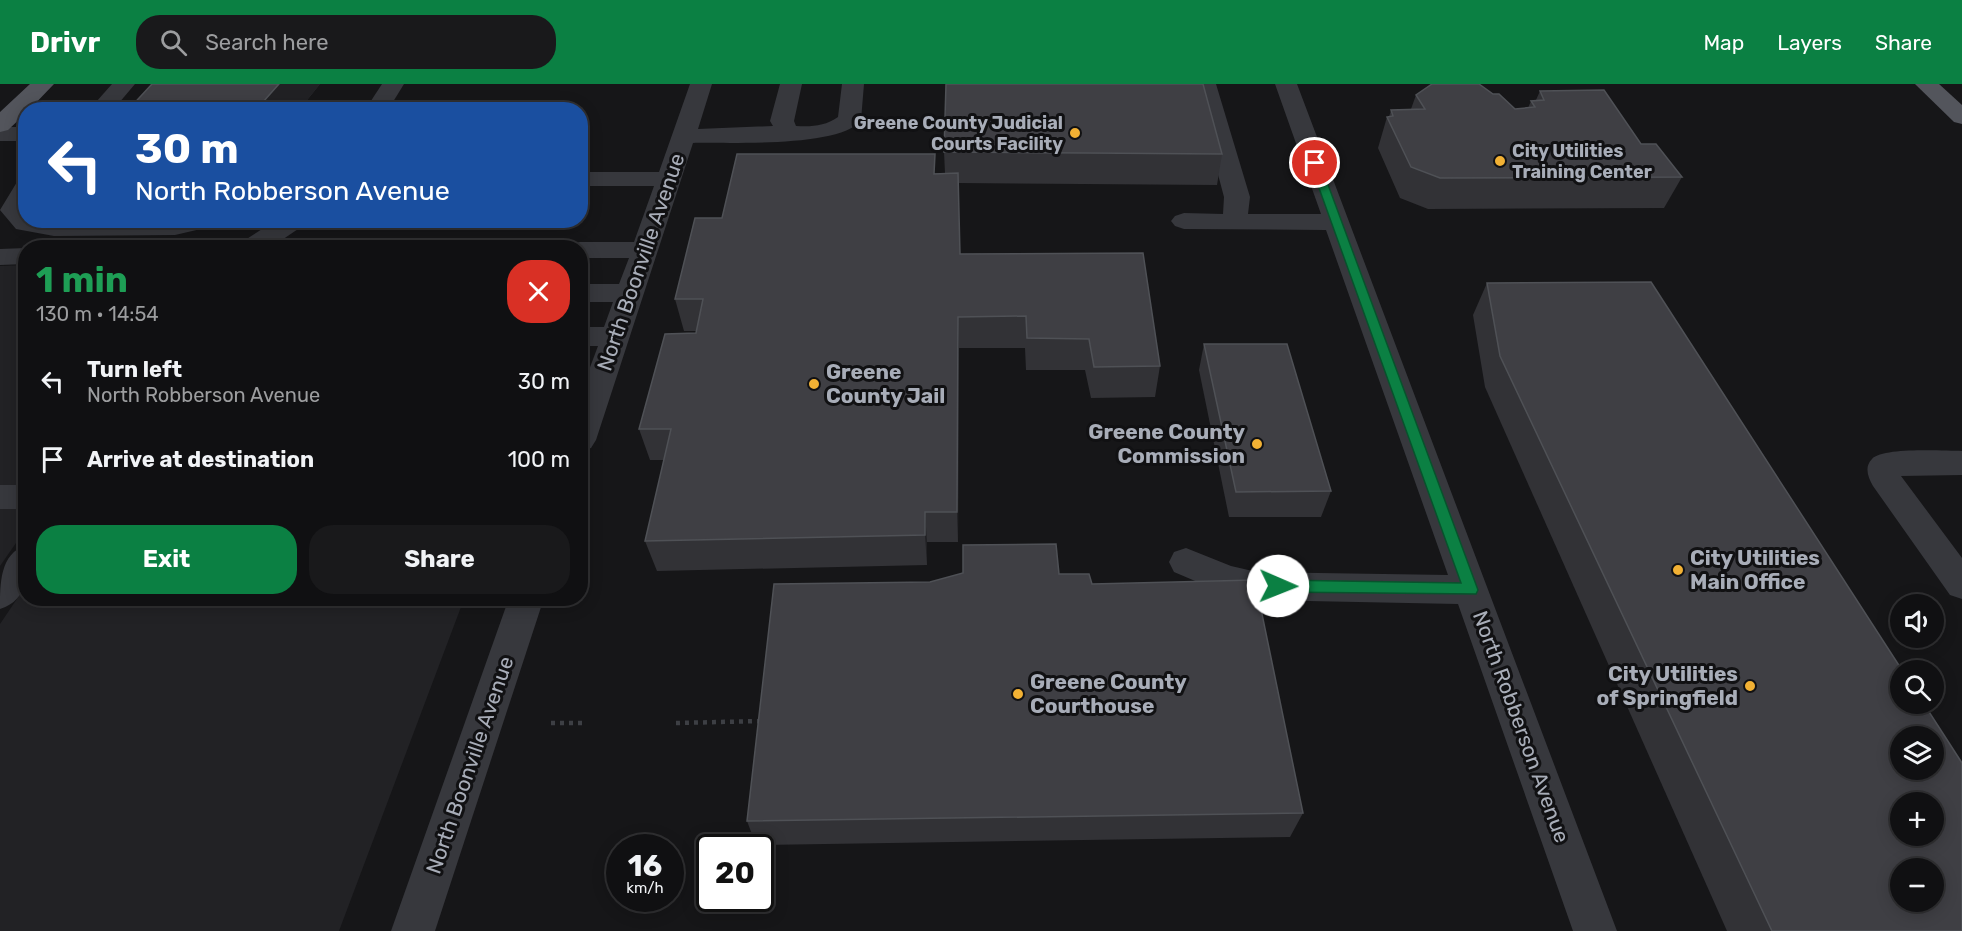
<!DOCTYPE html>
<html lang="en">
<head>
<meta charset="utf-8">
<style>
	:root { --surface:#101012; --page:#19191b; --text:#f1f3f6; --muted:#9c9d9f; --line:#303032; --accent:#0b8043 }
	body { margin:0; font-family:Rubik,sans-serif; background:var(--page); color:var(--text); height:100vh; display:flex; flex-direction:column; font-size:22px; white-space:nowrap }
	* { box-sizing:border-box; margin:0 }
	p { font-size:20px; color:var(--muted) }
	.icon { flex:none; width:33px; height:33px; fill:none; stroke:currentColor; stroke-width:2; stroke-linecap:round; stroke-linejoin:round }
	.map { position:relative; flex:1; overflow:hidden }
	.drawer { position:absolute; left:18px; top:156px; width:570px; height:366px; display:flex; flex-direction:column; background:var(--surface); border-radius:24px; box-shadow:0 3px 15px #0003,0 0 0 2px var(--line) }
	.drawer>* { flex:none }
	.hud { position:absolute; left:18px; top:18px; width:570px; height:126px; border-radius:24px; box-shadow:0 3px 15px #0003,0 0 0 2px var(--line); background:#1a4fa0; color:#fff; overflow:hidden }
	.fabs { position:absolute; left:1890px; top:510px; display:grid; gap:12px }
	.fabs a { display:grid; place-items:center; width:54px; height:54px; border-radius:50%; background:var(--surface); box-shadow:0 3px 15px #0003,0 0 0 2px var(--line); font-size:30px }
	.speed { position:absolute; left:606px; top:750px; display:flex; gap:12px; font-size:30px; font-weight:700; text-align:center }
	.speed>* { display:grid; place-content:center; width:78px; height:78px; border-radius:50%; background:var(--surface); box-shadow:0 3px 15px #0003,0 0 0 2px var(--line); line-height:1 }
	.speed small { font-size:15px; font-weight:400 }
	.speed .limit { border:3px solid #111; border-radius:9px; background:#fff; color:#111 }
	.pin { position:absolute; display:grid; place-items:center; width:51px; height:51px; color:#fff; margin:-26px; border:3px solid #fff; border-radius:50%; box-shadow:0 2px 6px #0007 }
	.me { position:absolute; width:66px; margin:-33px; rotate:91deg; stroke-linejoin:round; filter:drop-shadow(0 0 4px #0008) }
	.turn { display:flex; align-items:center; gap:21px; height:126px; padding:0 18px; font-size:27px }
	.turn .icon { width:78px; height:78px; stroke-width:2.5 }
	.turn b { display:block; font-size:42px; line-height:51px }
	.round { display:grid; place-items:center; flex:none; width:63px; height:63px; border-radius:24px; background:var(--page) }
	.head { display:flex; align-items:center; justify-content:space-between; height:102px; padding:0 18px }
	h1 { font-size:36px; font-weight:700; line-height:45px; color:#1e9e55 }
	.button { display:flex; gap:12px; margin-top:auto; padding:12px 18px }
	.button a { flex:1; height:69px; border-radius:24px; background:var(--accent); color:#fff; font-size:24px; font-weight:700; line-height:69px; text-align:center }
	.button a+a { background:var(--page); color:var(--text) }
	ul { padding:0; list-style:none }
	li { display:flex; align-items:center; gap:18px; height:78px; padding:0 18px }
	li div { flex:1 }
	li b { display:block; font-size:22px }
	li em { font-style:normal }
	header { display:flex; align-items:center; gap:36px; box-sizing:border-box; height:84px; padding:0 30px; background:var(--accent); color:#fff }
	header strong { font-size:28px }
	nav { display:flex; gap:33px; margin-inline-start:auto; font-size:21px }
	.search { width:420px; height:54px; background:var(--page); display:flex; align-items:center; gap:15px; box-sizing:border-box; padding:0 21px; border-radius:24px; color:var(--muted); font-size:22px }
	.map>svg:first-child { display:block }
	.built { fill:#222225 }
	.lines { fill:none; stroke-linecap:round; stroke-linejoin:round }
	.path { stroke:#3d3f44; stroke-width:4.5; stroke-dasharray:4 5; stroke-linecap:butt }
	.minor { fill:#37383d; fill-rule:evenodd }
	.major { fill:#53555c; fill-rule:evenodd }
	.wall { fill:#323236 }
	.shaded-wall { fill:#212124 }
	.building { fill:#3f3f44; stroke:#4f5156; stroke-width:1.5; fill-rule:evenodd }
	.route { fill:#0b8043; stroke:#07532c; stroke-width:1.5 }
	.poi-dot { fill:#f2b134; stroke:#111113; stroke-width:2 }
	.labels { text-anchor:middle; stroke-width:6; stroke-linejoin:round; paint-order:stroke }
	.far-poi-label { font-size:18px; font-weight:bold; fill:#a8adb8; stroke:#111113; text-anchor:end }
	.street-label { font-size:21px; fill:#a8adb8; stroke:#111113 }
	.poi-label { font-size:21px; font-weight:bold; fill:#a8adb8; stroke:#111113; text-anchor:start }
</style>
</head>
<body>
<header>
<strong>Drivr</strong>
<div class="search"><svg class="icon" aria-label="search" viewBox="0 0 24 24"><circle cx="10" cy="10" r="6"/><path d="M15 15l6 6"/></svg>Search here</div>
<nav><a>Map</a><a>Layers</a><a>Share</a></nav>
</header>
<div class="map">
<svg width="1962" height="847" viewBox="0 0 1962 847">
	<rect width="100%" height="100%" fill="#161618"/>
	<g class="built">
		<polygon points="26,181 25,446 0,482 0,182"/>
		<polygon points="25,503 26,514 464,515 339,847 0,847 0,540"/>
	</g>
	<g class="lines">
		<g class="path">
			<polyline points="551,639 583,639"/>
			<polyline points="676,639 763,637"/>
		</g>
		<g class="minor">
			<polygon points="112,0 135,0 113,26 89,26"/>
			<polygon points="382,0 404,0 388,26 365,26"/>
			<path d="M690,0H712L698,45L773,42L770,37L780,0H802L794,37L796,42C812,43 825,42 838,33L842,0H864L861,36C841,64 729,58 693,59L596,356L591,364L580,367V310L598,262H580V243H604L613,218H580V200H619L629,174H580V164H568L571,160L580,158H634L654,102H580V88H659Z"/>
			<polygon points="1194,0 1216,0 1250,113 1248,130 1321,130 1275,0 1297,0 1617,847 1573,847 1458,520 1257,516 1214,505 1174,488 1169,478 1174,468 1186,464 1231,482 1257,488 1448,491 1326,146 1184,145 1175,142 1171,137 1175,132 1184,129 1223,130 1224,113"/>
			<rect x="0" y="43" width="26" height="14"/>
			<polygon points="26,96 26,136 221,136 218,141 175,151 54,152 16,145 0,126 17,98"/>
			<polygon points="276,136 307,136 304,141 270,164 238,164 242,158"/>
			<polygon points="26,164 26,180 0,181 0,165"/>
			<path d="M1962,367V391L1901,392L1962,474V515L1950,511L1873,402C1868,393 1864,383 1872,375C1883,363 1944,367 1962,367Z"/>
			<rect x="0" y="401" width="26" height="24"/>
			<path d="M26,461C26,488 31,515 0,525C0,499 0,470 26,461Z"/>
			<polygon points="509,514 544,514 435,847 391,847"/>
		</g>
		<g class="major">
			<polygon points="30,0 54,0 29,26 26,26 26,29 8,46 0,48 0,28"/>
			<polygon points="1915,0 1939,0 1962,21 1962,40 1954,38"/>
		</g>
	</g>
	<g class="wall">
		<polygon points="320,0 299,26 128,26"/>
		<polygon points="1540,7 1641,60 1682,93 1664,124 1428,125 1400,114 1378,64 1387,33 1389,33 1391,26 1411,25 1416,11 1493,10 1515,25 1528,24 1531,17 1536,16"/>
		<polygon points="944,68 1222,70 1217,101 958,99 960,170 1160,282 1155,313 1091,314 1085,286 1026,286 1025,264 959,264 958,458 927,458 927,481 657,487 645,457 664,376 650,376 639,345 696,249 697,247 684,247 675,215 722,134 936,89 945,89"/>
		<polygon points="1487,199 1962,847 1727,847 1485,303 1473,231"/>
		<polygon points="1204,260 1331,407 1321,433 1229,433 1199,286"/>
		<polygon points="1059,490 1303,729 1290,753 756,761 747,737 930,498"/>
	</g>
	<g class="shaded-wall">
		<polygon points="279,0 320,0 299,26 266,26 263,18"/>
		<polygon points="206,19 210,26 200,26"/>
		<polygon points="958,233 959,264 958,458 957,428"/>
		<polygon points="925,428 927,458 927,481 925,451"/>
	</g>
	<g class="building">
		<polygon points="152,0 279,0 263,18 206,19 200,26 128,26"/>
		<polygon points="946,0 1203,0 1222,70 944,68"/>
		<polygon points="1432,0 1479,0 1493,10 1499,10 1515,25 1535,23 1531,17 1544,16 1540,7 1604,6 1641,60 1656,60 1682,93 1440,94 1411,83 1387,33 1393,32 1391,26 1425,25 1416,11"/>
		<polygon points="737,70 935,70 934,90 958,89 960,170 1143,169 1160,282 1094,283 1089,255 1027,254 1026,232 958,233 957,428 925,428 925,451 645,457 671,345 639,345 665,250 696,249 703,215 675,215 695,134 722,134"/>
		<path d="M1651,198L1902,586H1900V620H1924L1962,679V847H1772L1500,272L1487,199ZM1900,652H1934V686H1900ZM1900,718H1934V752H1900ZM1900,784H1934V818H1900Z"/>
		<polygon points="1204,260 1287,260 1331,407 1236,408"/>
		<polygon points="1056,460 1059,490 1089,490 1092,500 1255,496 1303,729 747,737 774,500 930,498 963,489 963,461"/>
	</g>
	<polygon class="route" points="1315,76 1320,79 1478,506 1476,510 1278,508 1273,506 1270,502 1273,498 1278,496 1461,499 1310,79"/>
	<g class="poi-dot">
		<circle cx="1075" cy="49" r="6"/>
		<circle cx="1500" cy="77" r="6"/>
		<circle cx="814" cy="300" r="6"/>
		<circle cx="1257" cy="360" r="6"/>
		<circle cx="1678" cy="486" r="6"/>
		<circle cx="1750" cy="602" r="6"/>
		<circle cx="1018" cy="610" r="6"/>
	</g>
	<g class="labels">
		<g class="far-poi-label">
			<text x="1063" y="45">Greene County Judicial<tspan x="1063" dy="21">Courts Facility</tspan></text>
			<text x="1512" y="73" text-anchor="start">City Utilities<tspan x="1512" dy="21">Training Center</tspan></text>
		</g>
		<g class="street-label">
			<text transform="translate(641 178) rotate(-71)" y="7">North Boonville Avenue</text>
			<text transform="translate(1521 643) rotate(70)" y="7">North Robberson Avenue</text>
			<text transform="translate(470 681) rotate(-71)" y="7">North Boonville Avenue</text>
		</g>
		<g class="poi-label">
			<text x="826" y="295">Greene<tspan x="826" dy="24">County Jail</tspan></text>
			<text x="1245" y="355" text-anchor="end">Greene County<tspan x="1245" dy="24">Commission</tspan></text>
			<text x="1690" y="481">City Utilities<tspan x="1690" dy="24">Main Office</tspan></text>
			<text x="1738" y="597" text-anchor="end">City Utilities<tspan x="1738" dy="24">of Springfield</tspan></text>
			<text x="1030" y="605">Greene County<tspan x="1030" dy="24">Courthouse</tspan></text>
		</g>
	</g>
</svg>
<div class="fabs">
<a><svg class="icon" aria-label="sound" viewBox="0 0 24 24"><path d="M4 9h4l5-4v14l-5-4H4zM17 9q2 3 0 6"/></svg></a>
<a><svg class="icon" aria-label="search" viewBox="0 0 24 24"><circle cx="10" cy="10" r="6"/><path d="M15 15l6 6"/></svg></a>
<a><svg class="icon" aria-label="layers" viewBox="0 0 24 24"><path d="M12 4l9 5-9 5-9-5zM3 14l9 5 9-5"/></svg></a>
<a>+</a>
<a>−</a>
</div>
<div class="speed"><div>16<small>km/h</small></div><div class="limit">20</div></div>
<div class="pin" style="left:1315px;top:79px;background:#d93025"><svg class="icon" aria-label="arrive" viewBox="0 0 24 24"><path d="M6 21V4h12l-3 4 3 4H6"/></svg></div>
<svg class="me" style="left:1278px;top:502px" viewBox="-20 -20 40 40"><circle r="19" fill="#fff"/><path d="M0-13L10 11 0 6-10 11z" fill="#0b8043"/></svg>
<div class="hud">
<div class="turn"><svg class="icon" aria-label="left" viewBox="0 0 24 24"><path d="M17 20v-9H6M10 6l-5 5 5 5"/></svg><div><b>30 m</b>North Robberson Avenue</div></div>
</div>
<section class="drawer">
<div class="head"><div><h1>1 min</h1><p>130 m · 14:54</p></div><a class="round" style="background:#d93025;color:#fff"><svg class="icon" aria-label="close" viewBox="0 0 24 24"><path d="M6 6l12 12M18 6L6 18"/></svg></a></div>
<ul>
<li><svg class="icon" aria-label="left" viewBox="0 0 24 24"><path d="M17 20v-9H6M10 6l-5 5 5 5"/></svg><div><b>Turn left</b><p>North Robberson Avenue</p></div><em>30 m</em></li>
<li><svg class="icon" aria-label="arrive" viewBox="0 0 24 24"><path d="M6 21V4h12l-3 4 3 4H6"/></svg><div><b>Arrive at destination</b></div><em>100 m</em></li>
</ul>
<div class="button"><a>Exit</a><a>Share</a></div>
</section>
</div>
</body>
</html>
